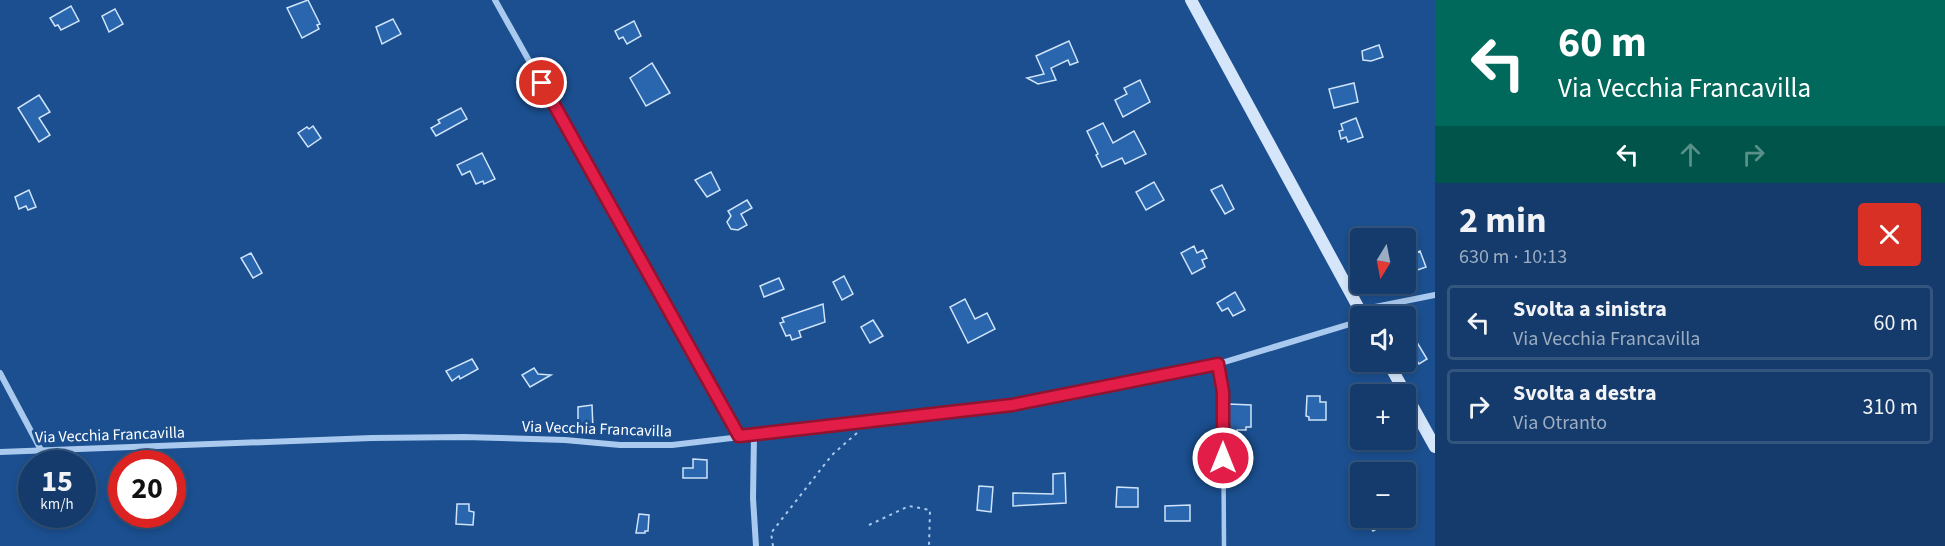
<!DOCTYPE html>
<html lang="it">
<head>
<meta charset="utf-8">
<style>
	:root { --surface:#143b6b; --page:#214673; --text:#f1f3f6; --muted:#9dadc1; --line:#33557e }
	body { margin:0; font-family:"Source Sans 3",sans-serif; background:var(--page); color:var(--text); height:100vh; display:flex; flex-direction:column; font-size:22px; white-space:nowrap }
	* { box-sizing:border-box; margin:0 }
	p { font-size:20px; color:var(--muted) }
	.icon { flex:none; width:33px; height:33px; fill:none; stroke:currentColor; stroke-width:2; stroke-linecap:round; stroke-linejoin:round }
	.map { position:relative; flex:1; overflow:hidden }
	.sheet { display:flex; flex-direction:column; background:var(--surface); width:510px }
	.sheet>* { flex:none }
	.banner { background:#00695c; color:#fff; overflow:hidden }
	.needle { width:39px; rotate:190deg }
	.controls { position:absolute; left:1350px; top:228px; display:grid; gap:12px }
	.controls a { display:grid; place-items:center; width:66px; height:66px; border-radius:6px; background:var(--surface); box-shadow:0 3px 9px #0003,0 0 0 2px var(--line); font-size:30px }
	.speed { position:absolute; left:18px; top:450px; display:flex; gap:12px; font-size:30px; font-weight:700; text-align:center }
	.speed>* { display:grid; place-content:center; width:78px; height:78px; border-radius:50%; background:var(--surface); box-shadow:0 3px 9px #0003,0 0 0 2px var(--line); line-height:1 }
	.speed small { font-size:15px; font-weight:400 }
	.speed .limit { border:9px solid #d22; background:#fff; color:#111 }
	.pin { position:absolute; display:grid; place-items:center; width:51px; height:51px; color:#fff; margin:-26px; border:3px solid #fff; border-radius:50%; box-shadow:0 2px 6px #0007 }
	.me { position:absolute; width:66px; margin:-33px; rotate:0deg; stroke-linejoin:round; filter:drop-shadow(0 0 4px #0008) }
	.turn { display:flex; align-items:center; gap:21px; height:126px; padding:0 24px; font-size:27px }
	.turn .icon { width:78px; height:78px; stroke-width:2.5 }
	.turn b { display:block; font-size:42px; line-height:51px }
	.lanes { display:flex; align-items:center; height:57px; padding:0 24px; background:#0003; justify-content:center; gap:30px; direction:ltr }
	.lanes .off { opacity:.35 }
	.round { display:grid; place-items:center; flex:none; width:63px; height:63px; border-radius:6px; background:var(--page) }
	.summary { display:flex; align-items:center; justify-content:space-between; height:102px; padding:0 24px }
	h1 { font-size:36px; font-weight:700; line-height:45px }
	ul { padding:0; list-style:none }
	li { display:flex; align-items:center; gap:18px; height:75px; margin:0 12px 9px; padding:0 12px; border:3px solid var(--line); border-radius:6px }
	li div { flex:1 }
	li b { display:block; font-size:22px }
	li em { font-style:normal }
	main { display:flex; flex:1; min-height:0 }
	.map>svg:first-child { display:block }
	.building { fill:#2a66ad; stroke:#cfe3fa; stroke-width:1.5 }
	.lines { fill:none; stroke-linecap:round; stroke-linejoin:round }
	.path { stroke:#a9c9ee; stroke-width:2; stroke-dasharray:3 4.5; stroke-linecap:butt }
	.service { stroke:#a9c9ee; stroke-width:4.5 }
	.minor { stroke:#a9c9ee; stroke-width:6 }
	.secondary { stroke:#d6e6fa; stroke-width:12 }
	.route-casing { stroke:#92132f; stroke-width:15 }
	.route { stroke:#e11d48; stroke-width:10 }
	.labels { text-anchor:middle; stroke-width:6; stroke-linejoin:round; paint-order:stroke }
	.street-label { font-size:16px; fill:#fff; stroke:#1b4f8f }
</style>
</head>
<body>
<main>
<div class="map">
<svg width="1435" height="546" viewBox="0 0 1435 546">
	<rect width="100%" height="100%" fill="#1b4f8f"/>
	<g class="building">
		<polygon points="308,0 320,24 317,25 319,29 302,38 287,8"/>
		<polygon points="71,6 79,21 61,30 58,25 55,26 50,18"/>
		<polygon points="115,9 123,24 109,32 102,16"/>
		<polygon points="393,19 401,34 382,44 376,27"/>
		<polygon points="634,21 641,36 627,44 623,37 619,39 615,31"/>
		<polygon points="1069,41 1078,62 1070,65 1068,60 1051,68 1056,80 1038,84 1027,78 1044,74 1036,56"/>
		<polygon points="1379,45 1383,57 1371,61 1363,60 1362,51"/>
		<polygon points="652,63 670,93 646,106 630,78"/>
		<polygon points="1140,80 1150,102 1123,117 1115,100 1127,94 1124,88"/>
		<polygon points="1354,83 1358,102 1334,108 1329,89"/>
		<polygon points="39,95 50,112 39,118 50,135 39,142 18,108"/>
		<polygon points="461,108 467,119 436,136 431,128 440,123 438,120"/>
		<polygon points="1356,118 1363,137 1348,142 1346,137 1341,139 1339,131 1343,130 1341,124"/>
		<polygon points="1103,123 1113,143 1134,131 1146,154 1125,164 1122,158 1102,167 1096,155 1098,154 1087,131"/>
		<polygon points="313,126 321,138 308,147 298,133 307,127 309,129"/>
		<polygon points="482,153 495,179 484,184 483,181 476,184 470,171 462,175 457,165"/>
		<polygon points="711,172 720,190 707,197 695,180"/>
		<polygon points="1154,182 1164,200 1146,210 1136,192"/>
		<polygon points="1222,185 1234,209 1225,214 1211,190"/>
		<polygon points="29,190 36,207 28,210 26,206 19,209 15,197"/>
		<polygon points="747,200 752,208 741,214 747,225 738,230 731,229 727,222 731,216 728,211"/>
		<polygon points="1194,246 1197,253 1203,250 1207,258 1202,260 1205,267 1192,274 1181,253"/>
		<polygon points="1420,251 1426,267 1406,274 1406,257"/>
		<polygon points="251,253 262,273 253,278 241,258"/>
		<polygon points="844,276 853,294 842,300 833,282"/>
		<polygon points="779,278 784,289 764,297 760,286"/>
		<polygon points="1235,292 1245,310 1233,316 1228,308 1222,311 1217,303"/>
		<polygon points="965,299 975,319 987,313 995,329 968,343 950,307"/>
		<polygon points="823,304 825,322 799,331 801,337 792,340 790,335 786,336 780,323 784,322 782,318"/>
		<polygon points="873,320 883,336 870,343 861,327"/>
		<polygon points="1415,339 1427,359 1419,364 1407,345"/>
		<polygon points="472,359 478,369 460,379 459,376 452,381 446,371"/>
		<polygon points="534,368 538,374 551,375 530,387 522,375"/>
		<polygon points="1307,396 1320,396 1320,402 1326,402 1326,420 1309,420 1309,417 1306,416"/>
		<polygon points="1229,404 1251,405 1251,427 1246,427 1246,430 1237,430 1237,434 1228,433"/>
		<polygon points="592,405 593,429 578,429 578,407"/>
		<polygon points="693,459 707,460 707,478 683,478 683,468 693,468"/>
		<polygon points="1065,473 1066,503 1013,506 1013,493 1053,494 1053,474"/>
		<polygon points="979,486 993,487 991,512 977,510"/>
		<polygon points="1117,487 1138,488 1138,507 1116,507"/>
		<polygon points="457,504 469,504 469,511 474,512 473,525 456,524"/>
		<polygon points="1190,505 1190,521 1165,521 1165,506"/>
		<polygon points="639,514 649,515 648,531 645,531 645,533 636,533"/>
		<polygon points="1365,518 1396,518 1373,531"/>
	</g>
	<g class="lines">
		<g class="path">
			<polyline points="869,525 909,506 930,510 929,546"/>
			<polyline points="773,546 771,533 832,455 858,432"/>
		</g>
		<polyline class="service" points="1218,364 1223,392 1224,546"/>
		<g class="minor">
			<polyline points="495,0 739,436"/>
			<polyline points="1360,310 1435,295"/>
			<polyline points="0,373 41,450"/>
			<polyline points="754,435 753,498 756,546"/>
			<polyline points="0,452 372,438 464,437 565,440 620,445 672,445 1012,405 1218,364 1360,321"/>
		</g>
		<g class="secondary">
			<polyline points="1191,0 1363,316"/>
			<polyline points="1388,362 1435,447"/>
		</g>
	</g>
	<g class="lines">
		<defs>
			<polyline id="route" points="542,83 739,436 1012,405 1218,364 1223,392 1223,458"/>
		</defs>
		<use href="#route" class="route-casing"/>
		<use href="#route" class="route"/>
	</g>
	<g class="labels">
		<g class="street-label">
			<text transform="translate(597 428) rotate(2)" y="6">Via Vecchia Francavilla</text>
			<text transform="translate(110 434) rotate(-2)" y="6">Via Vecchia Francavilla</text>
		</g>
	</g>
</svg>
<div class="controls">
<a><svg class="needle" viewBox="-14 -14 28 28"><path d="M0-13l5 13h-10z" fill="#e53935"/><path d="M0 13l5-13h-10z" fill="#9dadc1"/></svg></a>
<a><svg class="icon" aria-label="sound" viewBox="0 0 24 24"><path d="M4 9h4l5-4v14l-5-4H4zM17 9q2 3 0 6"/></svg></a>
<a>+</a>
<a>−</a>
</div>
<div class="speed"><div>15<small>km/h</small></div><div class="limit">20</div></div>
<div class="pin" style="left:542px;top:83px;background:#d93025"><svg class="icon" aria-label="arrive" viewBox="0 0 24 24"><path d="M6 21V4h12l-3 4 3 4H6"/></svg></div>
<svg class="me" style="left:1223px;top:458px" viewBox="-20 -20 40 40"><circle r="17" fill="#e11d48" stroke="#fff" stroke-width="3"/><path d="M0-11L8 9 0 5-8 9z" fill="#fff"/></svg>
</div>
<section class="sheet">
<div class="banner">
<div class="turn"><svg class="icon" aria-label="left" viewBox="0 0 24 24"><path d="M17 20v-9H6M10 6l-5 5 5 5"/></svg><div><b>60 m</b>Via Vecchia Francavilla</div></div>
<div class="lanes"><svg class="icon" aria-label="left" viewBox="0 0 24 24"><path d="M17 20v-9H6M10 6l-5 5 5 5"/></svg><svg class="icon off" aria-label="ahead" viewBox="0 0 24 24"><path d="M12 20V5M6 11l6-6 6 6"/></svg><svg class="icon off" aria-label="right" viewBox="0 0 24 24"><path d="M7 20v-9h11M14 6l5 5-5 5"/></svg></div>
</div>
<div class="summary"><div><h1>2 min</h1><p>630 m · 10:13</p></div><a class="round" style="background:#d93025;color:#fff"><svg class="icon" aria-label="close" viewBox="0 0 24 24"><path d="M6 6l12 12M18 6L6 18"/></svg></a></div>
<ul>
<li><svg class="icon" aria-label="left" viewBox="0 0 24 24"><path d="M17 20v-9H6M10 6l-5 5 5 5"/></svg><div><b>Svolta a sinistra</b><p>Via Vecchia Francavilla</p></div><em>60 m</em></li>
<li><svg class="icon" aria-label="right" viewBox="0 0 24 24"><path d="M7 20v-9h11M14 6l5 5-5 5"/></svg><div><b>Svolta a destra</b><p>Via Otranto</p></div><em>310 m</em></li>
</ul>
</section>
</main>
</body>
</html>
